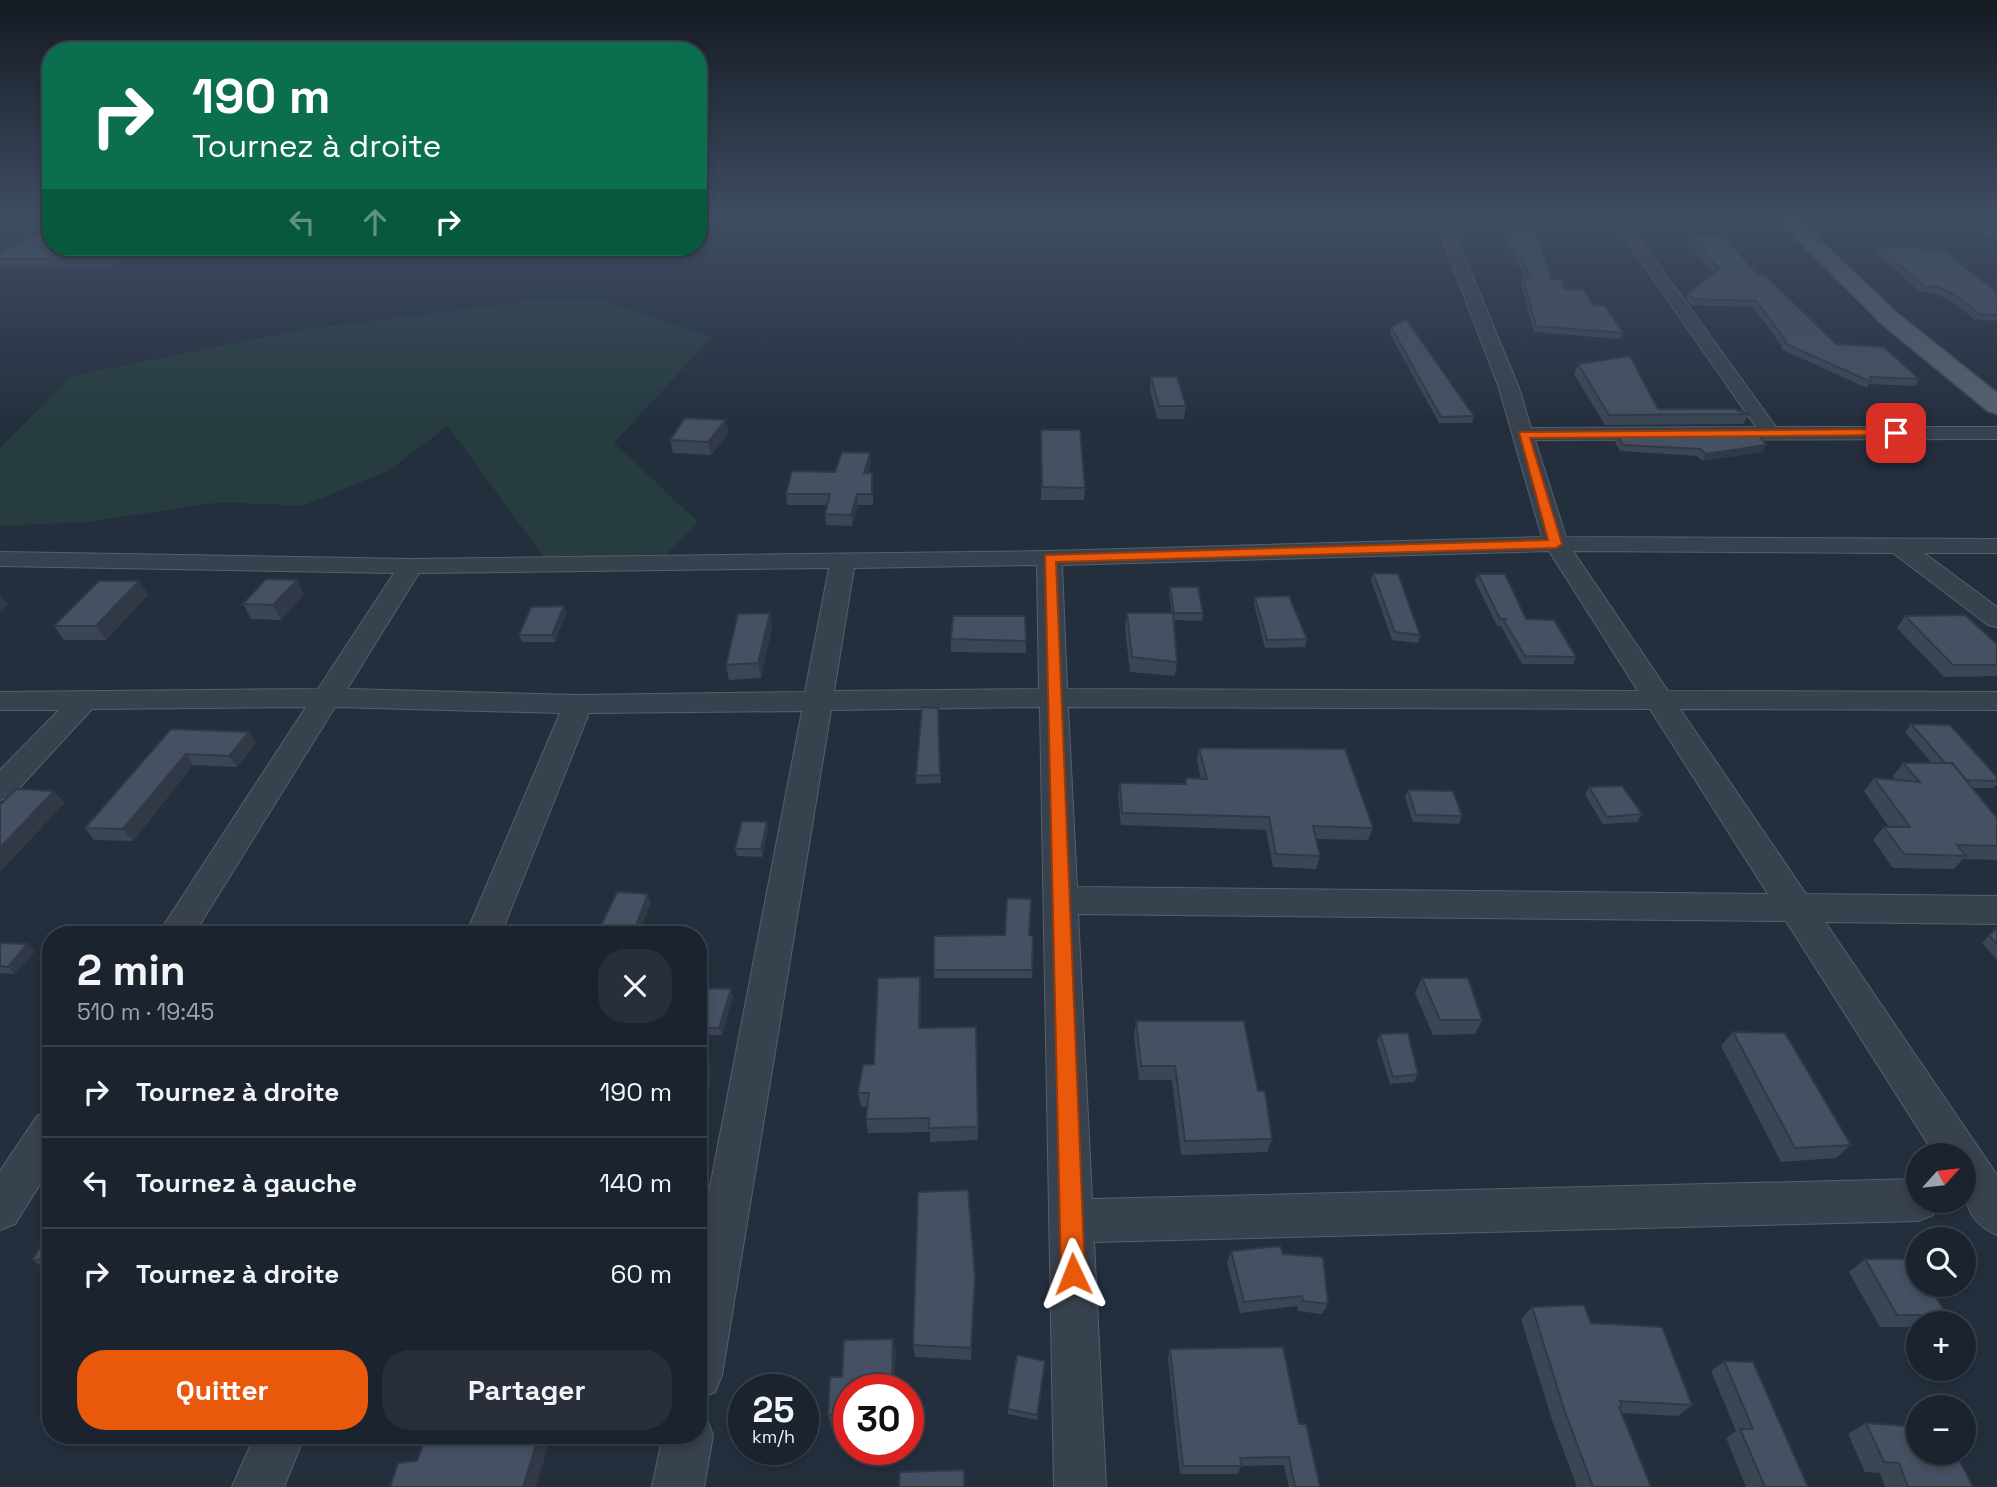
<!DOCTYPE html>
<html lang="fr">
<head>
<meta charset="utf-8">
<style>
	:root { --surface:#1b232e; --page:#282f3a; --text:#f1f3f6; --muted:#a0a4aa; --line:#39404a; --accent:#ea580c }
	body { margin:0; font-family:"Space Grotesk",sans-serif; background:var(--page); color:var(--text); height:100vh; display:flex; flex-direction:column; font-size:26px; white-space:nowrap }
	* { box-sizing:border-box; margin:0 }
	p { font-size:23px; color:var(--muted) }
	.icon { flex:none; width:38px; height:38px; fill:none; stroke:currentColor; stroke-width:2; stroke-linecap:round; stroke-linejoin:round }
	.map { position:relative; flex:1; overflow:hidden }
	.panel { position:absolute; left:42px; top:926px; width:665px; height:518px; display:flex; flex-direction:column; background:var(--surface); border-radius:28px; box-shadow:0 4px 10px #0003,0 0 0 2px var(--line) }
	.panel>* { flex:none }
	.banner { position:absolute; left:42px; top:42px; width:665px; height:214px; border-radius:28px; box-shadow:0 4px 10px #0003,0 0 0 2px var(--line); background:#0b6e4f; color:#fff; overflow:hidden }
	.needle { width:46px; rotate:63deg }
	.tools { position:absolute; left:1906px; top:1143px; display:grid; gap:14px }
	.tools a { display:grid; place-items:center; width:70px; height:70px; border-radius:50%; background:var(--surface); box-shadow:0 4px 10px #0003,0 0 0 2px var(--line); font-size:35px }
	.speed { position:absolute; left:728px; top:1374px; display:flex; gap:14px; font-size:35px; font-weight:700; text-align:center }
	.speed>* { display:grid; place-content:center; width:91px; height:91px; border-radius:50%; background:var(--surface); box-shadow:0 4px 10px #0003,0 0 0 2px var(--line); line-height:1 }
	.speed small { font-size:18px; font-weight:400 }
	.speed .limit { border:10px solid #d22; background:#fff; color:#111 }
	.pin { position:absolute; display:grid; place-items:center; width:60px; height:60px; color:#fff; margin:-30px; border-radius:14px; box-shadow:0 4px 10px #0006 }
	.me { position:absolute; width:77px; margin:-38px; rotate:358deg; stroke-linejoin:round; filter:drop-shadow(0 0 5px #0008) }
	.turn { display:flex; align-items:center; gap:24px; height:147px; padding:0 35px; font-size:32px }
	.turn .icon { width:91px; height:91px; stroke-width:2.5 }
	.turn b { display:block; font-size:49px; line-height:60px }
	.lanes { display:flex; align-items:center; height:66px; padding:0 35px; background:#0003; justify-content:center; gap:35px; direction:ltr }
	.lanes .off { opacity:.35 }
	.round { display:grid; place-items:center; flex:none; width:74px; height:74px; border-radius:28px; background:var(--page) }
	.overview { display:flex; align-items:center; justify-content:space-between; height:119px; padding:0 35px }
	h1 { font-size:42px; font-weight:700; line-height:52px }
	.action { display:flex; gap:14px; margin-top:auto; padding:14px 35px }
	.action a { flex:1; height:80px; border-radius:28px; background:var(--accent); color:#fff; font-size:28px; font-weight:700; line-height:80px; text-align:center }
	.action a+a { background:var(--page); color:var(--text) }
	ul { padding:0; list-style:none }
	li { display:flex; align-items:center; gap:21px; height:91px; padding:0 35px; border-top:2px solid var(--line) }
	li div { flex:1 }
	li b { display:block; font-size:26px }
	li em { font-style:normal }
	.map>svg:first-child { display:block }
	.green { fill:#263c3f }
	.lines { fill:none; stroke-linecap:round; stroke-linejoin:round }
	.minor-casing { stroke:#565f6c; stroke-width:2 }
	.primary-casing { stroke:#414a57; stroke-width:3 }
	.minor { fill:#38414e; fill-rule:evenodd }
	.primary { fill:#56606e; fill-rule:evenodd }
	.wall { fill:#3b4654 }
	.shaded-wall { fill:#303945 }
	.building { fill:#455162; stroke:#303945; stroke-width:2 }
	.route { fill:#ea580c; stroke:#983908; stroke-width:2 }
</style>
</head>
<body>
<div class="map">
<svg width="1997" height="1487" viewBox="0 0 1997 1487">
	<rect width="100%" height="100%" fill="#242f3e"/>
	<polygon class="green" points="597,298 712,337 614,443 698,522 662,558 545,559 448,426 388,471 302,506 222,502 86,522 0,526 0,448 71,376 299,330 547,299"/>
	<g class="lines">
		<defs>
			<g id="minor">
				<path d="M1434,217H1448L1519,388L1531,428L1756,427L1610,217H1624L1776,427H1997V439L1535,440L1566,537L1997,539V553H1924L1997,607V627L1988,625L1893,553L1573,551L1668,691L1997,692V710L1680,709L1806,894L1997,896V924L1825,922L1997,1175V1235C1960,1219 1964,1189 1964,1155H1935L1786,921L1078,914L1092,1199L1918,1179V1200H1939L1933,1215L1918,1221L1094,1242L1106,1487H1054L1040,707L831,710L722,1375L715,1392L698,1399V1249L802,711L589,713L501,934H466L560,713L335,707L194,934H158L306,707L92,709L11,797L0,800V770L59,710H0V692L318,689L394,573L0,566V552L411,559L1049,551L1542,537L1499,388ZM1549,551L1638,691L1067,689L1062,565ZM1037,565L1039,689L834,691L854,568ZM829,568L805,692L578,695L347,689L419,573ZM1068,707L1650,709L1768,894L1077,887Z"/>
				<polygon points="51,1111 51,1167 15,1224 0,1230 0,1171 37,1116"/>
				<polygon points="698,1414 706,1417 713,1435 704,1487 652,1487 663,1435 698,1435"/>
				<polygon points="255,1435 305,1435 284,1487 232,1487"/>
			</g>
			<polygon id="primary" points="1775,217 1795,217 1898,314 1997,393 1997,414 1988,411 1882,324"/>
		</defs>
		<use href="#minor" class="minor-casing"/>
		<use href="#primary" class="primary-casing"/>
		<use href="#minor" class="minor"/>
		<use href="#primary" class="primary"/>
	</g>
	<g class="wall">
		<polygon points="1513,217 1596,217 1596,218 1595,224 1577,222 1579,226 1577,231 1520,228"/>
		<polygon points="1909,217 1997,217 1997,235 1925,231"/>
		<polygon points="1503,230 1552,279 1564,289 1593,305 1623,333 1620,339 1534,332 1521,284 1523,278 1525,278 1502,235"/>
		<polygon points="1687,234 1758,275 1836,344 1919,379 1915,386 1869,384 1867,388 1781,349 1782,346 1753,307 1691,305 1686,299 1689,293 1714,273 1685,239"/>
		<polygon points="1878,246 1997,292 1997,321 1975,320 1957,305 1935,293 1921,292 1875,252"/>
		<polygon points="176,247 161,258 127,258 114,267 0,267 0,253"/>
		<polygon points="1391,327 1474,416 1472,423 1439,423 1390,334"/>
		<polygon points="1578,364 1658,409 1749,414 1743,424 1605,425 1574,374"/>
		<polygon points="1151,377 1186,406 1184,419 1157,419 1150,389"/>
		<polygon points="1041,430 1085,488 1084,500 1041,500"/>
		<polygon points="729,433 711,455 673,453 670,440"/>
		<polygon points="1618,436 1766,445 1762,452 1702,461 1697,456 1620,451 1615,442"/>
		<polygon points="871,464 868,473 873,484 873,505 858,505 852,526 826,525 825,514 827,505 787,505 786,494 835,472"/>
		<polygon points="1373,573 1420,635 1418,643 1392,640 1371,580"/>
		<polygon points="1478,574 1526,619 1576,657 1573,664 1522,664 1501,626 1497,626 1475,581"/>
		<polygon points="139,581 148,595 106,640 64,640 54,626"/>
		<polygon points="1170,587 1203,613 1202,621 1173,620 1177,662 1175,676 1130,672 1125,628 1127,613 1172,613 1169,594"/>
		<polygon points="304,594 281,620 251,619 243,604"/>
		<polygon points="1255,597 1307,639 1305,647 1265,648 1254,604"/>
		<polygon points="564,606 566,613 555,642 522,642 519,635"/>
		<polygon points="770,613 772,627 761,678 729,680 726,665"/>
		<polygon points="1905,616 1997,644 1997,676 1944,677 1897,628"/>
		<polygon points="951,639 1026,641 1026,653 951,652"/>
		<polygon points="938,708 941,783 916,784 916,776"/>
		<polygon points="1911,724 1997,777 1997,784 1993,788 1973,788 1997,818 1997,860 1963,859 1954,869 1893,868 1873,840 1884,827 1889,827 1864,791 1874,778 1896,780 1893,776 1903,763 1932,763 1905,732"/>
		<polygon points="171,729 256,743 237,767 193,765 133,841 94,840 85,828"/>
		<polygon points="1199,748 1373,828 1368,840 1316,839 1320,856 1316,869 1273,867 1266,830 1121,825 1118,795 1120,783 1185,784 1186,778 1201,779 1197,761"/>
		<polygon points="1589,787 1642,814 1637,822 1603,824 1585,795"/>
		<polygon points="1408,790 1462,816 1459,824 1413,822 1405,797"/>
		<polygon points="767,822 768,829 762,857 737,856 735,849"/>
		<polygon points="651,902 638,934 604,933 601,926"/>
		<polygon points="1997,928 1997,960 1982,943"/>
		<polygon points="1029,935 1033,936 1032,978 934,978 934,970"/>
		<polygon points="0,943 35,951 15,974 0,973"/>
		<polygon points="920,977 921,992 921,1028 976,1027 978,1140 930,1142 930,1132 868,1133 866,1119 867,1107 861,1107 858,1093"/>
		<polygon points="1422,978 1482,1020 1475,1034 1433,1035 1415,993"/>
		<polygon points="733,996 722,1035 698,1035 698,1016"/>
		<polygon points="1136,1021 1258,1091 1272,1139 1267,1152 1181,1155 1172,1080 1139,1080 1134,1036"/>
		<polygon points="1733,1032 1851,1145 1836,1158 1781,1162 1721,1046"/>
		<polygon points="1380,1034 1418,1074 1414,1082 1390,1084 1377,1041"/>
		<polygon points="51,1231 51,1272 50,1272 32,1260"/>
		<polygon points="1231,1251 1283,1254 1328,1304 1322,1314 1298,1311 1297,1306 1240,1313 1227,1262"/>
		<polygon points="1865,1259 1947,1315 1934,1323 1918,1323 1918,1327 1880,1327 1849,1272"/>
		<polygon points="975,1277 975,1290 971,1360 915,1357 913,1345"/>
		<polygon points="1532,1307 1591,1323 1692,1405 1678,1416 1621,1413 1651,1487 1577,1487 1552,1420 1521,1319"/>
		<polygon points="1170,1349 1299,1424 1320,1487 1289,1487 1284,1465 1241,1466 1238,1474 1180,1474 1168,1358"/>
		<polygon points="896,1351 849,1390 849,1425 831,1426 828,1415 842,1377"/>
		<polygon points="1045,1361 1037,1420 1008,1414 1008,1409"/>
		<polygon points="1724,1361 1808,1487 1746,1487 1726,1438 1736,1431 1711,1371"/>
		<polygon points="1866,1423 1973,1487 1885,1487 1880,1473 1865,1472 1848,1434"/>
	</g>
	<g class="shaded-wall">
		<polygon points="161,247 176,247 161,258 157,250"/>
		<polygon points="123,250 127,258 114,267 109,259"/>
		<polygon points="726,420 729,433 711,455 708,442"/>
		<polygon points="1766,445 1762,452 1702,461 1706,454"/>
		<polygon points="870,453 871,464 865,484 864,473"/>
		<polygon points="857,494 858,505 852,526 851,515"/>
		<polygon points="297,580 304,594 281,620 273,605"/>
		<polygon points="139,581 148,595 106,640 96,626"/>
		<polygon points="0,595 8,605 0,612"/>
		<polygon points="564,606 566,613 555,642 552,635"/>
		<polygon points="770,613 772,627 761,678 758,663"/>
		<polygon points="249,732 256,743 237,767 229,756"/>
		<polygon points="186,754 193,765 133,841 123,829"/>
		<polygon points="54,791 65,803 0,872 0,848"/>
		<polygon points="767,822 768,829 762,857 761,849"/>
		<polygon points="648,894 651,902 637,934 635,928"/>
		<polygon points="27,944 35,951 15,974 8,967"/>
		<polygon points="920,977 921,992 921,1043 919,1028"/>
		<polygon points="731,989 733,996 722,1035 719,1028"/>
		<polygon points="710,1063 712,1070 701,1143 698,1136"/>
		<polygon points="975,1277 975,1290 971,1360 971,1348"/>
		<polygon points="893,1339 896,1351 894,1390 892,1390"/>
		<polygon points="539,1435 540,1435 549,1444 536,1487 523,1487"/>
	</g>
	<g class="building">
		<polygon points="1518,217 1573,217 1579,226 1522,223"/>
		<polygon points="1918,217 1997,217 1997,230 1928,226"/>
		<polygon points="51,228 51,247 161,247 157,250 123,250 109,259 0,259 0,253 47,229"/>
		<polygon points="1503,230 1534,231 1540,241 1552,279 1562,280 1564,289 1584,290 1593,305 1605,306 1623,333 1536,326 1523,278 1531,278"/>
		<polygon points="1687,234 1724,236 1758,275 1765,275 1836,344 1884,347 1919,379 1870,377 1871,382 1784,343 1786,341 1756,301 1693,299 1689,293 1719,269"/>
		<polygon points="1878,246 1943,250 1997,292 1997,315 1979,314 1961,299 1938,287 1924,286"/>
		<polygon points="1406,319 1474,416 1441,417 1391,327"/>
		<polygon points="1630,356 1658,409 1734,409 1749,414 1609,415 1578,364"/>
		<polygon points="1151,377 1177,377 1186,406 1159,406"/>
		<polygon points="685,418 726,420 708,442 670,440"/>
		<polygon points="1041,430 1080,430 1085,488 1042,487"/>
		<polygon points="1618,436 1760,436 1766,445 1706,454 1700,449 1623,445"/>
		<polygon points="842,452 870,453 864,473 872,473 872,494 857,494 851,515 825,514 830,494 786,494 792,471 835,472"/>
		<polygon points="1373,573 1398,574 1420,635 1395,632"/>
		<polygon points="1478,574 1505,574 1526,619 1554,620 1576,657 1525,656 1503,619 1507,619 1500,619"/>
		<polygon points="266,579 297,580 273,605 243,604"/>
		<polygon points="99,581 139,581 96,626 54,626"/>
		<polygon points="1170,587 1198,587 1203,613 1174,613"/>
		<polygon points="1289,596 1307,639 1267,640 1255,597"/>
		<polygon points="564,606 552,635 519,635 531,607"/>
		<polygon points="770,613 758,663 726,665 738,614"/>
		<polygon points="1127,613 1173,613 1177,662 1132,657"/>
		<polygon points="1965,615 1997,644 1997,665 1953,665 1905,616"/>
		<polygon points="953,616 1025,616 1026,641 951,639"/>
		<polygon points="922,707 938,708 940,775 916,776"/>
		<polygon points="1911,724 1950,725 1997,777 1997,781 1966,780 1952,763 1945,763"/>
		<polygon points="171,729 249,732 229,756 186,754 123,829 85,828"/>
		<polygon points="1199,748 1345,749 1373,828 1313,826 1320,856 1276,854 1269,817 1122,813 1120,783 1186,784 1186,778 1207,779"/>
		<polygon points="1903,763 1952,763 1997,818 1997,846 1957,845 1966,856 1904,854 1884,827 1910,827 1874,778 1920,782"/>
		<polygon points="1622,786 1642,814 1607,817 1589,787"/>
		<polygon points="16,789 54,791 0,848 0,805"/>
		<polygon points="1408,790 1453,791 1462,816 1416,815"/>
		<polygon points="742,821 767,822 761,849 735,849"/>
		<polygon points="617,892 648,894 635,928 601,926"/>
		<polygon points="1007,898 1031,899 1029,935 1033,936 1032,970 934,970 934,936 1005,935"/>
		<polygon points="1997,928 1997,944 1989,935"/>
		<polygon points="0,943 27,944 8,967 0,966"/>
		<polygon points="920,977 919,1028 976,1027 978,1127 929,1128 929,1118 866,1119 869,1093 858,1093 863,1065 874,1064 878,978"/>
		<polygon points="1422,978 1468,978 1482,1020 1440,1020"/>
		<polygon points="707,988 731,989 719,1028 698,1028 698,1016"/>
		<polygon points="1136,1021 1244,1021 1258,1091 1265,1091 1272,1139 1185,1141 1175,1066 1141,1066"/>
		<polygon points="1733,1032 1785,1033 1851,1145 1795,1148"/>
		<polygon points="1408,1033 1418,1074 1393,1077 1380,1034"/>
		<polygon points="698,1061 710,1063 698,1136"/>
		<polygon points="968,1190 975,1277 971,1348 913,1345 918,1192"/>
		<polygon points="51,1231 51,1259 32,1260"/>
		<polygon points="1280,1246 1283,1254 1323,1257 1328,1304 1303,1301 1302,1296 1244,1302 1231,1251"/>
		<polygon points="1865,1259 1913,1259 1918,1268 1918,1284 1928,1284 1947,1315 1897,1315"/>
		<polygon points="1584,1305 1591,1323 1662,1327 1692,1405 1620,1401 1622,1406 1619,1407 1651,1487 1593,1487 1564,1409 1532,1307"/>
		<polygon points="893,1339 892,1390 849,1390 849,1415 828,1415 830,1377 842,1377 844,1340"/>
		<polygon points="1283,1347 1299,1424 1306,1424 1320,1487 1295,1487 1289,1457 1240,1458 1242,1466 1183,1466 1170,1349"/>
		<polygon points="1017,1355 1045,1361 1037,1415 1008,1409"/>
		<polygon points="1724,1361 1753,1362 1808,1487 1765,1487 1740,1429 1753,1429"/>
		<polygon points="1866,1423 1918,1427 1918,1452 1955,1452 1973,1487 1908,1487 1899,1463 1884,1462"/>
		<polygon points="426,1435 494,1436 539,1435 523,1487 390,1487 398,1463 417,1461"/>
		<polygon points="964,1470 964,1487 899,1487 900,1472"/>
	</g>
	<linearGradient id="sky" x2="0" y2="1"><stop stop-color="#141a22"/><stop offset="0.51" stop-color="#3f4d63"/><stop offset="1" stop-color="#3f4d63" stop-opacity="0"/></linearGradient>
	<rect width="1997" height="425" fill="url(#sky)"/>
	<polygon class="route" points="1896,429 1900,430 1900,435 1530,438 1562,544 1556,548 1056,562 1085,1274 1081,1282 1073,1286 1064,1282 1061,1274 1045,555 1548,540 1519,432"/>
</svg>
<div class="tools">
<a><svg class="needle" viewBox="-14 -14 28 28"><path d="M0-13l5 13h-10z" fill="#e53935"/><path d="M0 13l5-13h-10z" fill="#a0a4aa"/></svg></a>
<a><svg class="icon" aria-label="search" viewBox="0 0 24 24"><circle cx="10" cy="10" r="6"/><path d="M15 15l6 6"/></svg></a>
<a>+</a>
<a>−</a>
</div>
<div class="speed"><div>25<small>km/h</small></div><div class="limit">30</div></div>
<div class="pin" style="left:1896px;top:433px;background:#d93025"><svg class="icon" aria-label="arrive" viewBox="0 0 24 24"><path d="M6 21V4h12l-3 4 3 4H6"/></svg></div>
<svg class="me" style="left:1073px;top:1274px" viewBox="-20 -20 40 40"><path d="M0-17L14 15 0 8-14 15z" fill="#ea580c" stroke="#fff" stroke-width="4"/></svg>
<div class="banner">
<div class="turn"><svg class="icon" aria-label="right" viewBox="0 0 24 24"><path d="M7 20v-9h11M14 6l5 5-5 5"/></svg><div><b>190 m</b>Tournez à droite</div></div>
<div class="lanes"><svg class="icon off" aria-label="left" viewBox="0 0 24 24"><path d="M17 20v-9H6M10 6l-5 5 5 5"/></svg><svg class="icon off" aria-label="ahead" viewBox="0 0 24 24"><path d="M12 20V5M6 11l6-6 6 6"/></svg><svg class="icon" aria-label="right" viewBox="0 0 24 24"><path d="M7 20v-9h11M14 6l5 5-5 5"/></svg></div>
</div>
<section class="panel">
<div class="overview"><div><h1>2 min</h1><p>510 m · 19:45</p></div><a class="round"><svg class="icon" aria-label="close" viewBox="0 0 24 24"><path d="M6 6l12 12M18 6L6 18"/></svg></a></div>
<ul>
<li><svg class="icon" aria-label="right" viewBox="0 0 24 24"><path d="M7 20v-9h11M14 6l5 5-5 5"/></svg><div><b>Tournez à droite</b></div><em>190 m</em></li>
<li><svg class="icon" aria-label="left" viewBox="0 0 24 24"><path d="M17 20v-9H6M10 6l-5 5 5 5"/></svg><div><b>Tournez à gauche</b></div><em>140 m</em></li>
<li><svg class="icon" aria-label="right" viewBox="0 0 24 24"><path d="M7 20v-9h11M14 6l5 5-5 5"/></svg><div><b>Tournez à droite</b></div><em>60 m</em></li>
</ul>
<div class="action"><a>Quitter</a><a>Partager</a></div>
</section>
</div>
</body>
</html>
